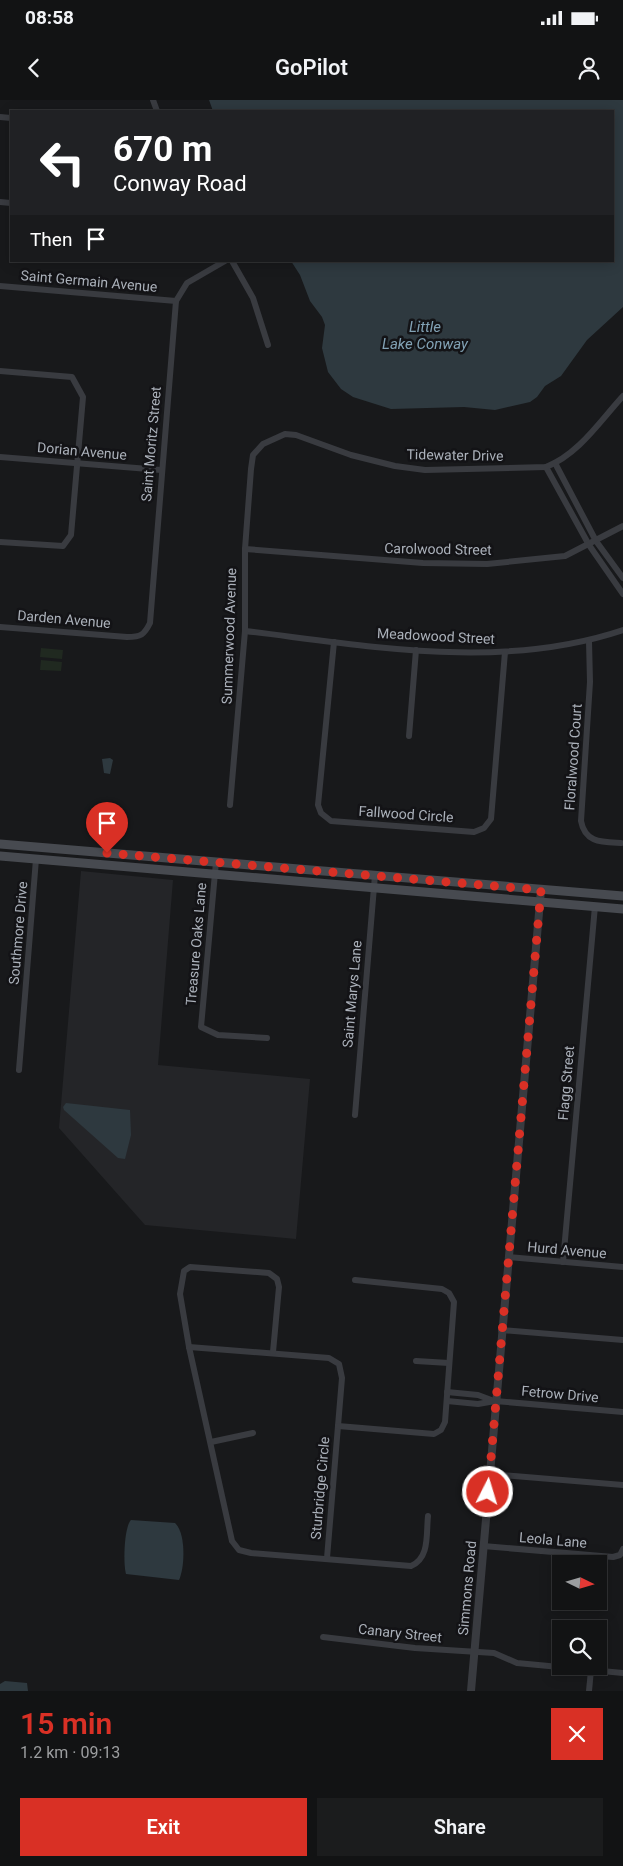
<!DOCTYPE html>
<html lang="en">
<head>
<meta charset="utf-8">
<style>
	:root { --surface:#121314; --page:#1b1c1d; --text:#f1f3f6; --muted:#9c9ea0; --line:#313234; --accent:#d93025 }
	body { margin:0; font-family:Roboto,sans-serif; background:var(--page); color:var(--text); height:100vh; display:flex; flex-direction:column; font-size:19px; white-space:nowrap }
	* { box-sizing:border-box; margin:0 }
	p { font-size:16px; color:var(--muted) }
	.icon { flex:none; width:28px; height:28px; fill:none; stroke:currentColor; stroke-width:2; stroke-linecap:round; stroke-linejoin:round }
	.map { position:relative; height:1591px; overflow:hidden }
	.details { display:flex; flex-direction:column; background:var(--surface); flex:1 }
	.details>* { flex:none }
	.banner { position:absolute; left:10px; top:10px; width:604px; height:152px; border-radius:0px; box-shadow:0 2px 12px #0003,0 0 0 1px var(--line); background:#202124; color:#fff; overflow:hidden }
	.needle { width:32px; rotate:95deg }
	.controls { position:absolute; left:552px; top:1455px; display:grid; gap:10px }
	.controls a { display:grid; place-items:center; width:55px; height:55px; border-radius:0px; background:var(--surface); box-shadow:0 2px 12px #0003,0 0 0 1px var(--line); font-size:25px }
	.pin { position:absolute; display:grid; place-items:center; width:42px; height:42px; color:#fff; margin:-51px -21px; border-radius:50% 50% 50% 0; rotate:-45deg; box-shadow:0 0 5px #0007 }
	.pin .icon { rotate:45deg }
	.me { position:absolute; width:55px; margin:-28px; rotate:5deg; stroke-linejoin:round; filter:drop-shadow(0 0 4px #0008) }
	.turn { display:flex; align-items:center; gap:18px; height:105px; padding:0 20px; font-size:22px }
	.turn .icon { width:65px; height:65px; stroke-width:2.5 }
	.turn b { display:block; font-size:35px; line-height:42px }
	.then { display:flex; align-items:center; height:48px; padding:0 20px; background:#0003; gap:10px; font-size:19px }
	.round { display:grid; place-items:center; flex:none; width:52px; height:52px; border-radius:0px; background:var(--page) }
	.summary { display:flex; align-items:center; justify-content:space-between; height:85px; padding:0 20px }
	h1 { font-size:30px; font-weight:600; line-height:38px; color:var(--accent) }
	.primary-button { display:flex; gap:10px; margin-top:auto; padding:10px 20px }
	.primary-button a { flex:1; height:58px; border-radius:0px; background:var(--accent); color:#fff; font-size:20px; font-weight:600; line-height:58px; text-align:center }
	.primary-button a+a { background:var(--page); color:var(--text) }
	.status { display:flex; justify-content:space-between; align-items:center; height:35px; padding:0 25px; background:var(--surface); direction:ltr }
	.status svg { height:14px; fill:currentColor }
	header { display:flex; justify-content:space-between; align-items:center; height:65px; padding:0 20px; background:var(--surface); font-size:22px; font-weight:600 }
	.map>svg:first-child { display:block }
	.built { fill:#242528 }
	.green { fill:#202920 }
	.water { fill:#2e393f }
	.lines { fill:none; stroke-linecap:round; stroke-linejoin:round }
	.minor { stroke:#393b40; stroke-width:6 }
	.tertiary { stroke:#393b40; stroke-width:8 }
	.secondary { stroke:#474a50; stroke-width:9 }
	.route { stroke:#d93025; stroke-width:9; stroke-dasharray:0 16.2 }
	.labels { text-anchor:middle; stroke-width:5; stroke-linejoin:round; paint-order:stroke }
	.street-label { font-size:14px; fill:#abb1ba; stroke:#131316 }
	.water-label { font-size:15px; font-style:italic; fill:#82a2b5; stroke:#131316 }
</style>
</head>
<body>
<div class="status"><b>08:58</b><svg viewBox="0 0 49 12"><path d="M0 12V9h3v3zM5 12V6h3v6zM10 12V3h3v9zM15 12V0h3v12zM26 1h20v11H26zM47 4h2v5h-2z"/></svg></div>
<header><svg class="icon" aria-label="back" viewBox="0 0 24 24"><path d="M15 5l-7 7 7 7"/></svg>GoPilot<svg class="icon" aria-label="person" viewBox="0 0 24 24"><circle cx="12" cy="8" r="4"/><path d="M4 21q1-7 8-7t8 7"/></svg></header>
<div class="map">
<svg width="623" height="1591" viewBox="0 0 623 1591">
	<rect width="100%" height="100%" fill="#18191b"/>
	<polygon class="built" points="81,771 173,780 158,965 310,979 296,1139 145,1125 59,1028"/>
	<g class="green">
		<polygon points="41,548 63,550 62,559 40,557"/>
		<polygon points="41,560 62,562 61,571 40,570"/>
	</g>
	<g class="water">
		<polygon points="209,0 623,0 623,207 587,240 561,276 545,286 537,297 530,302 495,310 464,307 391,309 353,297 341,289 328,272 322,248 325,225 322,217 310,201 300,175 291,161 612,161 612,11 213,11"/>
		<polygon points="110,658 113,660 110,674 104,673 102,659"/>
		<polygon points="66,1003 130,1010 131,1035 125,1059 118,1058 64,1010 63,1007"/>
		<path d="M131,1420L175,1423C186,1433 185,1467 179,1480L126,1474C123,1464 124,1427 131,1420Z"/>
		<polygon points="5,1581 27,1583 28,1591 0,1591 0,1584"/>
	</g>
	<g class="lines">
		<g class="minor">
			<polyline points="153,0 157,11"/>
			<polyline points="0,17 11,18"/>
			<polyline points="0,102 11,103"/>
			<polyline points="232,161 253,198 268,245"/>
			<polyline points="0,186 176,201"/>
			<polyline points="0,271 72,277 83,297 71,435 63,446 0,442"/>
			<polyline points="0,357 161,370"/>
			<polyline points="555,363 596,441 623,478"/>
			<polyline points="546,367 589,445 623,494"/>
			<polyline points="245,449 423,463 487,464 565,456 623,426"/>
			<path d="M0,527L127,537C141,537 144,535 150,523L176,201L187,183L225,161"/>
			<path d="M245,531C370,546 501,571 623,530"/>
			<path d="M589,541L590,582L581,721C585,743 602,742 621,743"/>
			<polyline points="334,542 318,705 321,713 331,721 474,732 484,728 491,719 505,552"/>
			<polyline points="409,636 416,550"/>
			<path d="M230,705L245,531V449L251,369L253,355L263,344L285,334L296,335L351,355L395,366L425,370L546,367C579,354 600,321 623,296"/>
			<polyline points="216,762 201,927 218,935 267,938"/>
			<polyline points="19,970 36,759"/>
			<polyline points="355,1015 375,775"/>
			<polyline points="508,1157 623,1167"/>
			<polyline points="563,1162 595,806"/>
			<polyline points="501,1230 623,1240"/>
			<polyline points="189,1247 329,1258 339,1264 342,1278 327,1458"/>
			<path d="M273,1252L279,1187L277,1179L269,1173L190,1167L184,1171L180,1194L189,1247L232,1441L239,1450L251,1453L411,1466C430,1458 426,1434 428,1416"/>
			<polyline points="416,1261 449,1263"/>
			<polyline points="447,1292 478,1295 494,1301"/>
			<polyline points="447,1301 478,1304 495,1301 623,1312"/>
			<polyline points="338,1326 434,1334 441,1330 445,1322 454,1202 449,1193 442,1189 355,1180"/>
			<polyline points="211,1342 253,1333"/>
			<polyline points="489,1374 623,1385"/>
			<polyline points="483,1446 613,1457 620,1455 623,1449"/>
			<polyline points="323,1537 415,1548 494,1553 517,1563 623,1573"/>
			<polyline points="589,1591 591,1570"/>
		</g>
		<polyline class="tertiary" points="471,1591 541,790"/>
		<g class="secondary">
			<polyline points="0,744 623,796"/>
			<polyline points="0,756 623,809"/>
		</g>
	</g>
	<g class="lines">
		<polyline class="route" points="107,753 541,790 488,1392"/>
	</g>
	<g class="labels">
		<g class="street-label">
			<text transform="translate(89 181) rotate(5)" y="5">Saint Germain Avenue</text>
			<text transform="translate(151 344) rotate(-85)" y="5">Saint Moritz Street</text>
			<text transform="translate(82 351) rotate(5)" y="5">Dorian Avenue</text>
			<text transform="translate(455 355) rotate(1)" y="5">Tidewater Drive</text>
			<text transform="translate(438 449) rotate(1)" y="5">Carolwood Street</text>
			<text transform="translate(64 519) rotate(5)" y="5">Darden Avenue</text>
			<text transform="translate(229 536) rotate(-88)" y="5">Summerwood Avenue</text>
			<text transform="translate(436 536) rotate(3)" y="5">Meadowood Street</text>
			<text transform="translate(573 657) rotate(-86)" y="5">Floralwood Court</text>
			<text transform="translate(406 714) rotate(4)" y="5">Fallwood Circle</text>
			<text transform="translate(18 833) rotate(-85)" y="5">Southmore Drive</text>
			<text transform="translate(196 844) rotate(-85)" y="5">Treasure Oaks Lane</text>
			<text transform="translate(352 894) rotate(-85)" y="5">Saint Marys Lane</text>
			<text transform="translate(566 983) rotate(-85)" y="5">Flagg Street</text>
			<text transform="translate(567 1150) rotate(5)" y="5">Hurd Avenue</text>
			<text transform="translate(560 1294) rotate(5)" y="5">Fetrow Drive</text>
			<text transform="translate(320 1388) rotate(-85)" y="5">Sturbridge Circle</text>
			<text transform="translate(553 1440) rotate(5)" y="5">Leola Lane</text>
			<text transform="translate(467 1488) rotate(-85)" y="5">Simmons Road</text>
			<text transform="translate(400 1533) rotate(6)" y="5">Canary Street</text>
		</g>
		<g class="water-label">
			<text x="425" y="232">Little<tspan x="425" dy="17">Lake Conway</tspan></text>
		</g>
	</g>
</svg>
<div class="controls">
<a><svg class="needle" viewBox="-14 -14 28 28"><path d="M0-13l5 13h-10z" fill="#e53935"/><path d="M0 13l5-13h-10z" fill="#9c9ea0"/></svg></a>
<a><svg class="icon" aria-label="search" viewBox="0 0 24 24"><circle cx="10" cy="10" r="6"/><path d="M15 15l6 6"/></svg></a>
</div>
<div class="pin" style="left:107px;top:753px;background:#d93025"><svg class="icon" aria-label="arrive" viewBox="0 0 24 24"><path d="M6 21V4h12l-3 4 3 4H6"/></svg></div>
<svg class="me" style="left:488px;top:1392px" viewBox="-20 -20 40 40"><circle r="17" fill="#d93025" stroke="#fff" stroke-width="3"/><path d="M0-11L8 9 0 5-8 9z" fill="#fff"/></svg>
<div class="banner">
<div class="turn"><svg class="icon" aria-label="left" viewBox="0 0 24 24"><path d="M17 20v-9H6M10 6l-5 5 5 5"/></svg><div><b>670 m</b>Conway Road</div></div>
<div class="then">Then<svg class="icon" aria-label="arrive" viewBox="0 0 24 24"><path d="M6 21V4h12l-3 4 3 4H6"/></svg></div>
</div>
</div>
<section class="details">
<div class="summary"><div><h1>15 min</h1><p>1.2 km · 09:13</p></div><a class="round" style="background:#d93025;color:#fff"><svg class="icon" aria-label="close" viewBox="0 0 24 24"><path d="M6 6l12 12M18 6L6 18"/></svg></a></div>
<div class="primary-button"><a>Exit</a><a>Share</a></div>
</section>
</body>
</html>
